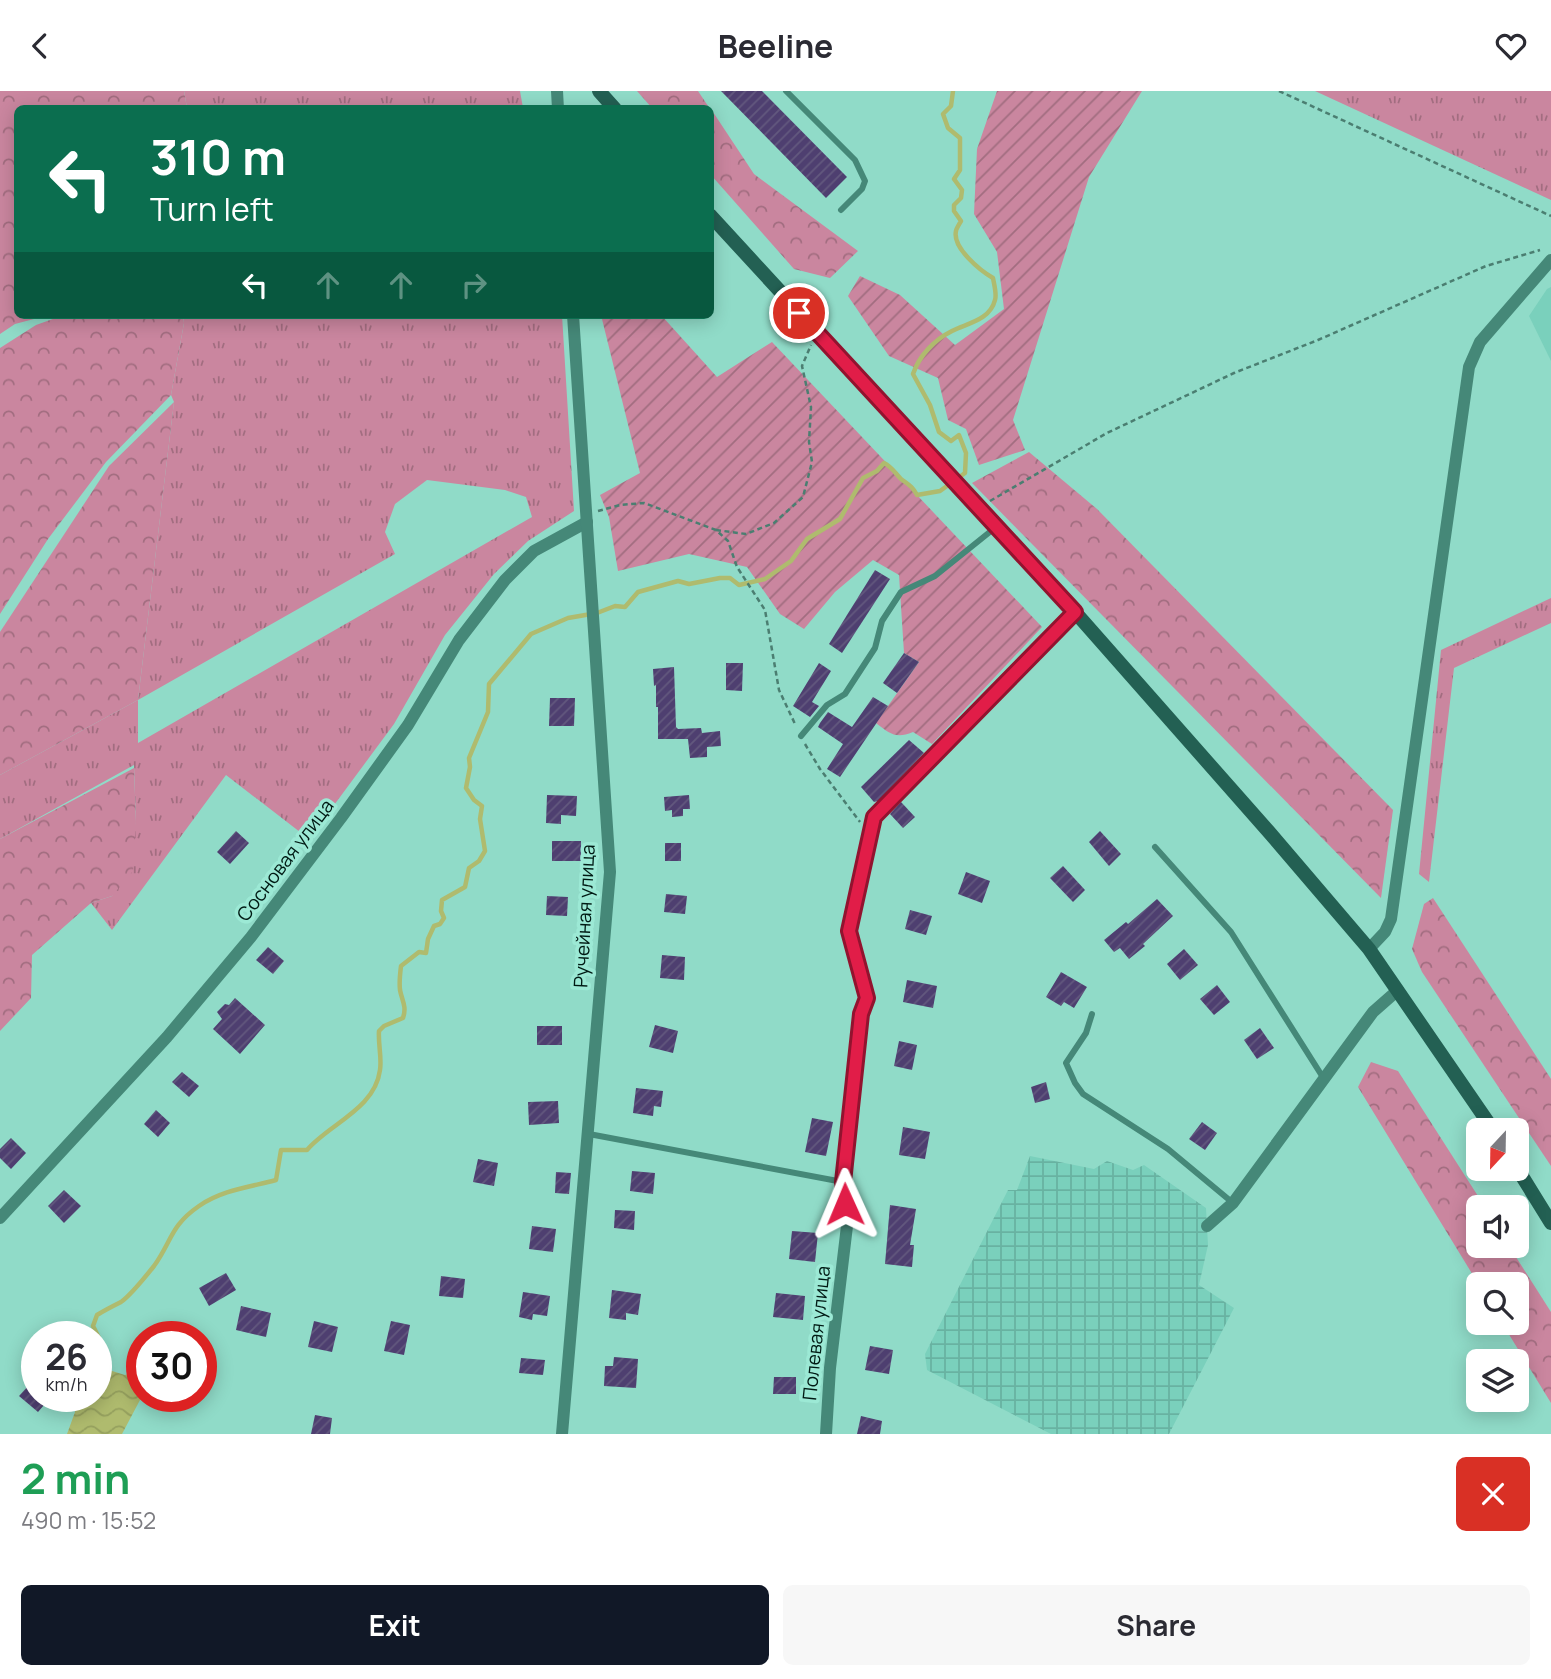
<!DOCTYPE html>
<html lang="en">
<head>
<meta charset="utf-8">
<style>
	:root { --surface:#fff; --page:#f7f7f7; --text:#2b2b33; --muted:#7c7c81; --accent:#111827 }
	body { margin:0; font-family:Manrope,sans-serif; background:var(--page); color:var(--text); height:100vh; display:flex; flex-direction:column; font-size:26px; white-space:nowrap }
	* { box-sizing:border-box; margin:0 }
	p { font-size:23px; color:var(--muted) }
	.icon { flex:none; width:38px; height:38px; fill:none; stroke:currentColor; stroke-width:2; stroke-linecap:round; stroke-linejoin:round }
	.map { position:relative; height:1343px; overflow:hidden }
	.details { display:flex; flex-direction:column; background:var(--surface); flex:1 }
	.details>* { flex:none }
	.guide { position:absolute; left:14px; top:14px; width:700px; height:214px; border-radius:10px; box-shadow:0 4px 18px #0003; background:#0b6e4f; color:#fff; overflow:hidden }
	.needle { width:46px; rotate:202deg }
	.buttons { position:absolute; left:1466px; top:1027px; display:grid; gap:14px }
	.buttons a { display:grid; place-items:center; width:63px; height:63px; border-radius:10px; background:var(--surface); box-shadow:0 4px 18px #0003; font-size:35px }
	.speed { position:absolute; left:21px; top:1230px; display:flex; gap:14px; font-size:35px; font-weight:700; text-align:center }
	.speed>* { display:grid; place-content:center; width:91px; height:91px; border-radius:50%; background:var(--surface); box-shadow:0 4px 18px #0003; line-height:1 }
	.speed small { font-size:18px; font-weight:400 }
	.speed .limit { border:10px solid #d22; background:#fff; color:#111 }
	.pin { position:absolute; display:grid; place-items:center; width:60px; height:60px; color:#fff; margin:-30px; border:4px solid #fff; border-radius:50%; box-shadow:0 2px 7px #0007 }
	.me { position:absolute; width:77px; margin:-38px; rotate:359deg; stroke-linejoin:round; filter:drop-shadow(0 0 5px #0008) }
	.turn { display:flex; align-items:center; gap:24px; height:147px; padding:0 21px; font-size:32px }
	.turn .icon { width:91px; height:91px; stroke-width:2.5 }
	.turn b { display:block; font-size:49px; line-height:60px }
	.lanes { display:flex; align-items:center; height:66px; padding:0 21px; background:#0003; justify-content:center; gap:35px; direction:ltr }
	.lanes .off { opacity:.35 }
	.round { display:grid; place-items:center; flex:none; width:74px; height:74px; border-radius:10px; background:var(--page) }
	.summary { display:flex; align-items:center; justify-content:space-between; height:119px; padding:0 21px }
	h1 { font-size:42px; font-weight:700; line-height:52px; color:#1e9e55 }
	.button { display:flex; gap:14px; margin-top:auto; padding:14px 21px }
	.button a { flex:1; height:80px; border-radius:10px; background:var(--accent); color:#fff; font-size:28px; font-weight:700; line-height:80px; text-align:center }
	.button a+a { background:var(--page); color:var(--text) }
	header { display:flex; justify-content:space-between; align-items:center; height:91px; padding:0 21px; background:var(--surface); font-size:32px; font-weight:700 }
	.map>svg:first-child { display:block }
	.built { fill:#7ad0bc }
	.industrial { fill:url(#industrial-grid) }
	.grass { fill:url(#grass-tufts); fill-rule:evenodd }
	.forest { fill:url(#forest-crowns) }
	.garden { fill:url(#garden-furrows) }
	.water { fill:url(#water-waves) }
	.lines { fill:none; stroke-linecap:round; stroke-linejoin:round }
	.stream { stroke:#afbb6e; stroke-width:4.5 }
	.building { fill:url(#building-hatch) }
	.path { stroke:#4b7e71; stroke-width:2.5; stroke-dasharray:5 3.5; stroke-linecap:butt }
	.service { stroke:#458878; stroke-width:6 }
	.minor { stroke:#458878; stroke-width:12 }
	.secondary { stroke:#236053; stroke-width:14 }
	.route-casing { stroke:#92132f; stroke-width:18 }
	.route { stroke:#e11d48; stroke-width:12 }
	.labels { text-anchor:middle; stroke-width:7; stroke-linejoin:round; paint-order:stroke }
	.street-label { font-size:19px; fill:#001a14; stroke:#9ce9d5 }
</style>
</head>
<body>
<header><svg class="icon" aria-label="back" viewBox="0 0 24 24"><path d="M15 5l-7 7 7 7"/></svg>Beeline<svg class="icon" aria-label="heart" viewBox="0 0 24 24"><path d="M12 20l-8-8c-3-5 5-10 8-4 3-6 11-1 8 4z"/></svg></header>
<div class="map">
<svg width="1551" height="1343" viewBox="0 0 1551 1343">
	<defs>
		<pattern id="industrial-grid" width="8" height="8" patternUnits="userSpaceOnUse" patternTransform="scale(1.75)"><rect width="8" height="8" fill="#7ad0bc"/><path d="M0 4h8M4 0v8" fill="none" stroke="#68b2a1"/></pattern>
		<pattern id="grass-tufts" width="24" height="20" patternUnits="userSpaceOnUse" patternTransform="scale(1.75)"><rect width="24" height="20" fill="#ca869f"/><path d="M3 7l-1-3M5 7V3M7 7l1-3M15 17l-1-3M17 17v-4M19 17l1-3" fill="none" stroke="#a26d80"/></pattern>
		<pattern id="forest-crowns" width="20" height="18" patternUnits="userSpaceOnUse" patternTransform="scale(1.75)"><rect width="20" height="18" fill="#ca869f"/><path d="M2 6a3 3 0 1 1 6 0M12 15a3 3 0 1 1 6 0" fill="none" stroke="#a26d80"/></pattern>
		<pattern id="garden-furrows" width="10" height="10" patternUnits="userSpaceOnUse" patternTransform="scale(1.75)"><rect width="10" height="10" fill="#ca869f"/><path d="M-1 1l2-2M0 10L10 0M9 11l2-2" fill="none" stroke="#a26d80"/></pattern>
		<pattern id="water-waves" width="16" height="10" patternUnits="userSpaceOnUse" patternTransform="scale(1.75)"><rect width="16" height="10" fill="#afbb6e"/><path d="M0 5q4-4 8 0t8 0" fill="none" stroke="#95a05e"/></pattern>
		<pattern id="building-hatch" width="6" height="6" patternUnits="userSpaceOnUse" patternTransform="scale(1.75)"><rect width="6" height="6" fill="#4e3f70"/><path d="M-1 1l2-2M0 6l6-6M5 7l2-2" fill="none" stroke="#62587e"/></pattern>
	</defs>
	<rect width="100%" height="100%" fill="#90dbc8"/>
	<polygon class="built" points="1551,196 1551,270 1529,225 1547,198"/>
	<polygon class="industrial" points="1030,1065 1094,1078 1107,1070 1133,1079 1144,1074 1206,1117 1208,1154 1199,1194 1234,1217 1169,1343 1051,1343 927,1279 925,1263 1008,1099 1017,1099"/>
	<g class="grass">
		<polygon points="184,0 520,0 523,17 187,17"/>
		<polygon points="1315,0 1551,0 1551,109"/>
		<path d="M183,224H562L574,420L528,450L494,483L445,544L394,633L309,748L226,684L112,839L91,812L112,805L136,731L134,674L0,748V684L138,609L174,311L171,304L184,232ZM427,389L505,399L526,406L532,426L138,652V609L395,463L385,441L395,413Z"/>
		<polygon points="1551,507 1551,532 1454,577 1429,791 1419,783 1441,559"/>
	</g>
	<g class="forest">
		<polygon points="0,0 184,0 187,17 18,18 18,224 49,224 15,233 0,243"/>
		<polygon points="637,0 698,0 710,18 652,17"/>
		<polygon points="711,18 754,83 858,160 830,187 794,178 711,84"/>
		<polygon points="64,224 183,224 184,232 171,304 106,371 48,448 0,523 0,257 36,234"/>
		<polygon points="174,311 138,609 0,684 0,541 109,375"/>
		<polygon points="1029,361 1097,418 1393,719 1381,807 972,392"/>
		<polygon points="134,677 136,731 133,780 112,805 91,812 32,864 31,907 0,940 0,748"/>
		<polygon points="1433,807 1551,988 1551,1075 1422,881 1412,858 1424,813"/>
		<polygon points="1371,971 1398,980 1485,1116 1479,1116 1479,1155 1509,1155 1551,1221 1551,1312 1502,1232 1517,1232 1517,1194 1479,1194 1358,996"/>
	</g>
	<g class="garden">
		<polygon points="997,0 1142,0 1089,86 1013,329 1025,359 979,374 966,338 948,329 938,287 889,265 848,205 860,185 900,204 955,254 1004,218 997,161 974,123 977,58"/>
		<path d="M601,224H661L717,286L772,251L1042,536L932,653L913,641C896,648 890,643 876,632L919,571L904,562L899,484L873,469L835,501L804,538L780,523L747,476L689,463L618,480L609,426L600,404L640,382Z"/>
	</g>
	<polygon class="water" points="96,1275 125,1284 133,1281 142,1289 142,1306 144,1306 140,1309 122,1343 67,1343 75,1321 75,1311 82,1306 96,1306"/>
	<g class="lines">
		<path class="stream" d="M96,1252L99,1247L93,1235L97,1224C105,1219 113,1215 121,1211C131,1204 146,1185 154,1175C172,1150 170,1135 199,1115C222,1099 250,1096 276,1089L281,1059H307C329,1033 375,1018 380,979C382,967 378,953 379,940L384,935L403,927C407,915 402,910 400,899C399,891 400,883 401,875L419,861L426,862L428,848L434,835L440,833L444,827L441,820L442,809L465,796L469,777L479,770L485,760L480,728L482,715L474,709L466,697L470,676L469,667L488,621L489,593L531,543L568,527L597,522L615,515L625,516L638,501L678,490L689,493L720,487H730L739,494L765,488L791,470L807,448L840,428L863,387L877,380L884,372C892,376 895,382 901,388C909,394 912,395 917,404L940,400L965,382L966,362L959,344L951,350L939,341L930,314L913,283C919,265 934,249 952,240C968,232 990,229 995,209C997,203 994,193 993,187C981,180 952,157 956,140C956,138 960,132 961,130L954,120V114L961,107L962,99L954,88L960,79V47L948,37L943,23L951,15L953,0"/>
	</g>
	<g class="building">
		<polygon points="721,0 762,0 847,86 826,107"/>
		<polygon points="875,479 890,488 842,562 829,553"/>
		<polygon points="904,562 919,571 897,602 883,592"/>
		<polygon points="726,572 743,572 742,600 726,599"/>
		<polygon points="819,572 831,580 812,611 819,615 810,626 793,615"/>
		<polygon points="674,576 676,636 678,638 701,637 702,642 720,640 721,655 707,656 707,666 690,667 688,648 658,648 658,616 656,616 656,594 654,595 653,578"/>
		<polygon points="873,606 888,615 840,686 827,678 843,653 818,636 820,632 828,621 852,636"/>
		<polygon points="550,607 575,607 574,635 549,635"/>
		<polygon points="909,649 924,662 878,710 874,711 861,696"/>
		<polygon points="547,704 577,705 576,725 561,724 561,733 546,732"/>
		<polygon points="689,704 690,718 683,718 683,725 672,726 672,719 665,720 664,706"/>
		<polygon points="901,711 915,726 903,737 890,723"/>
		<polygon points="236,740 249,752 230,773 217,761"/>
		<polygon points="1100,740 1121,763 1109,775 1089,751"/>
		<rect x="552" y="750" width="29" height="20"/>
		<rect x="665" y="752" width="16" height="18"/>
		<polygon points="1063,775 1085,799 1073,811 1050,787"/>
		<polygon points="966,781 990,790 982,812 958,803"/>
		<polygon points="666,803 687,805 685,823 664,821"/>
		<polygon points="547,805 568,806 567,825 546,824"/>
		<polygon points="1157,808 1173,825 1143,853 1145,855 1129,868 1120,857 1114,861 1104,849 1126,831 1128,833"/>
		<polygon points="910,819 932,825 926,844 905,838"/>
		<polygon points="268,856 284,870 273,883 256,869"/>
		<polygon points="1184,858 1198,874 1180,889 1167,873"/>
		<polygon points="662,864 685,866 684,889 660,887"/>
		<polygon points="1061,881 1087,896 1074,917 1064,911 1061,915 1046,906"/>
		<polygon points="907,889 937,895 933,917 903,911"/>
		<polygon points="1217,894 1230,911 1214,924 1200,908"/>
		<polygon points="235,907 265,934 240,963 213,938 222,928 217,921 225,913 229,914"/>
		<polygon points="655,934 678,940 673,962 649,956"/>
		<rect x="537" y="935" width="25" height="19"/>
		<polygon points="1260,937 1274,957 1257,968 1244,949"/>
		<polygon points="899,950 917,954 912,979 894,975"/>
		<polygon points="182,981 199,995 189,1006 172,991"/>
		<polygon points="1046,991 1050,1008 1035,1012 1031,996"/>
		<polygon points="636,997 663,1000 661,1016 654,1015 653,1025 633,1022"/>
		<polygon points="558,1010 559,1032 529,1034 528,1011"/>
		<polygon points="156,1019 170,1032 158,1046 144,1033"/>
		<polygon points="812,1027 833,1031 826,1065 805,1061"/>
		<polygon points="1202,1031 1217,1042 1205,1059 1189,1048"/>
		<polygon points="903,1036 930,1041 925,1068 899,1064"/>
		<polygon points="11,1047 26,1062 11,1078 0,1067 0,1058"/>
		<polygon points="478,1068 498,1072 494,1095 473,1091"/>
		<polygon points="632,1080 655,1082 653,1103 630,1100"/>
		<polygon points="556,1081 571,1082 569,1103 555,1102"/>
		<polygon points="64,1099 81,1115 64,1132 48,1115"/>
		<polygon points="890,1114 916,1118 910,1154 914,1154 912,1176 885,1173"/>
		<polygon points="615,1119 635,1120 634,1139 614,1137"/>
		<polygon points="532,1135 556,1138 553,1161 529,1158"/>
		<polygon points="792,1140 818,1142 815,1171 789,1168"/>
		<polygon points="226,1182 236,1199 209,1215 199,1197"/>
		<polygon points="441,1185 465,1188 463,1207 439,1205"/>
		<polygon points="612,1199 641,1203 638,1224 626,1222 626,1229 609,1227"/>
		<polygon points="523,1201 550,1205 547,1225 533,1223 532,1229 519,1226"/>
		<polygon points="776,1202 805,1205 803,1229 773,1226"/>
		<polygon points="241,1215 271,1222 266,1246 236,1239"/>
		<polygon points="314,1230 338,1236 332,1261 308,1256"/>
		<polygon points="391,1230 410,1234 404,1264 384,1260"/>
		<polygon points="870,1255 893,1259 889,1283 865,1279"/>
		<polygon points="614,1266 638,1268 636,1297 604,1295 605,1275 613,1275"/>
		<polygon points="521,1267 545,1269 543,1284 519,1282"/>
		<polygon points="37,1285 37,1306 51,1306 38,1321 19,1305"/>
		<polygon points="774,1286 796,1286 796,1303 773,1303"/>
		<polygon points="315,1324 332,1327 330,1343 311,1343"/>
		<polygon points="861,1325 882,1330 880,1343 857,1343"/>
	</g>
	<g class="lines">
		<g class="path">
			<polyline points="1279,0 1551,125"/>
			<polyline points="990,410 1107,342 1234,282 1318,249 1486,175 1540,159"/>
			<polyline points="598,420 620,414 644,412 716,439 728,450 737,476 765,519 779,599 796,635"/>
			<polyline points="716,439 746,443 774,432 803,406 812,371 809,351 811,316 802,275 811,254"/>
			<polyline points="805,653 820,678 860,731"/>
		</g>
		<g class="service">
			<polyline points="786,0 855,69 865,90 862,98 841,119"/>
			<polyline points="801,645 827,614 845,603 875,557 882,530 901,501 935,485 996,436"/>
			<polyline points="1155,756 1231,841 1324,988"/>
			<polyline points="1092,923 1086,942 1066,972 1075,992 1083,1003 1168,1058 1233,1112"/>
			<polyline points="589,1043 843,1091"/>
		</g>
		<g class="minor">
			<polyline points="557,0 558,18"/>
			<polyline points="1369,858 1385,841 1391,828 1469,276 1480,251 1551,169"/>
			<polyline points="0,1127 167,946 251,846 341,727 408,634 459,549 505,489 534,460 587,431"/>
			<polyline points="1207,1135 1233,1112 1373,921 1398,899"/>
			<polyline points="562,1343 610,781 573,224"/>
			<polyline points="826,1343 830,1277 847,1135 843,1091 861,923 867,907 849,840 874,726 1075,521"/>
		</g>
		<g class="secondary">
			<polyline points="599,0 615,18"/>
			<polyline points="710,124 1075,521 1269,741 1369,858 1494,1040"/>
			<polyline points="1517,1077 1551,1132"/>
		</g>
	</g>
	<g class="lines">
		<defs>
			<polyline id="route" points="799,222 1075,521 874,726 849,840 867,907 861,923 843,1091 845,1113"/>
		</defs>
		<use href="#route" class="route-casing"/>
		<use href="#route" class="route"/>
	</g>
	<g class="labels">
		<g class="street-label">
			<text transform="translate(285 769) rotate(-53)" y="7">Сосновая улица</text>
			<text transform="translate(584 825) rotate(-87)" y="7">Ручейная улица</text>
			<text transform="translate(816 1242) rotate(-84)" y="7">Полевая улица</text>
		</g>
	</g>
</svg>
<div class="buttons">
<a><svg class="needle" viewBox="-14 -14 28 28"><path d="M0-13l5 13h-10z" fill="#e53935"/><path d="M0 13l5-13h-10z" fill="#7c7c81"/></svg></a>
<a><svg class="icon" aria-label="sound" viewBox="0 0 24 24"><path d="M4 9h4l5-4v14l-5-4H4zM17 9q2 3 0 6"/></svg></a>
<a><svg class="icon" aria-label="search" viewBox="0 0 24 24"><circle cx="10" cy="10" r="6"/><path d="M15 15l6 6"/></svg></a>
<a><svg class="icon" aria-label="layers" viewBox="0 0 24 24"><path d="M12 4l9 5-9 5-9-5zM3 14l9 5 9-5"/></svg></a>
</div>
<div class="speed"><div>26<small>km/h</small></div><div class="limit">30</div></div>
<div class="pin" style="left:799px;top:222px;background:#d93025"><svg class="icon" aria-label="arrive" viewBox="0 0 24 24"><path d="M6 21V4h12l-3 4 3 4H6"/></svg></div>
<svg class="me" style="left:845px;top:1113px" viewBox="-20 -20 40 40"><path d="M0-17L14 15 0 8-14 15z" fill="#e11d48" stroke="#fff" stroke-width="4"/></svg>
<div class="guide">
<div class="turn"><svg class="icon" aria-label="left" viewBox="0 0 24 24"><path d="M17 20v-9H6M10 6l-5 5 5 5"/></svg><div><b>310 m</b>Turn left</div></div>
<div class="lanes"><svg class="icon" aria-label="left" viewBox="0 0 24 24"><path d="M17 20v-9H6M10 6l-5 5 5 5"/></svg><svg class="icon off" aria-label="ahead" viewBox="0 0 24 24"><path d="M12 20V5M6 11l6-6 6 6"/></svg><svg class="icon off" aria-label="ahead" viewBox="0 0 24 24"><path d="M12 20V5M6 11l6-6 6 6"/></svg><svg class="icon off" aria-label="right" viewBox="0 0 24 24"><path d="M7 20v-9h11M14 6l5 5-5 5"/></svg></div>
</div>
</div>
<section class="details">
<div class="summary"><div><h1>2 min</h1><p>490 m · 15:52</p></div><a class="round" style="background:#d93025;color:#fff"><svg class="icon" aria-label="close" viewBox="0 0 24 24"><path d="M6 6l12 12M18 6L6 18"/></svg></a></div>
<div class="button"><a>Exit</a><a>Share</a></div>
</section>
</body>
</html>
